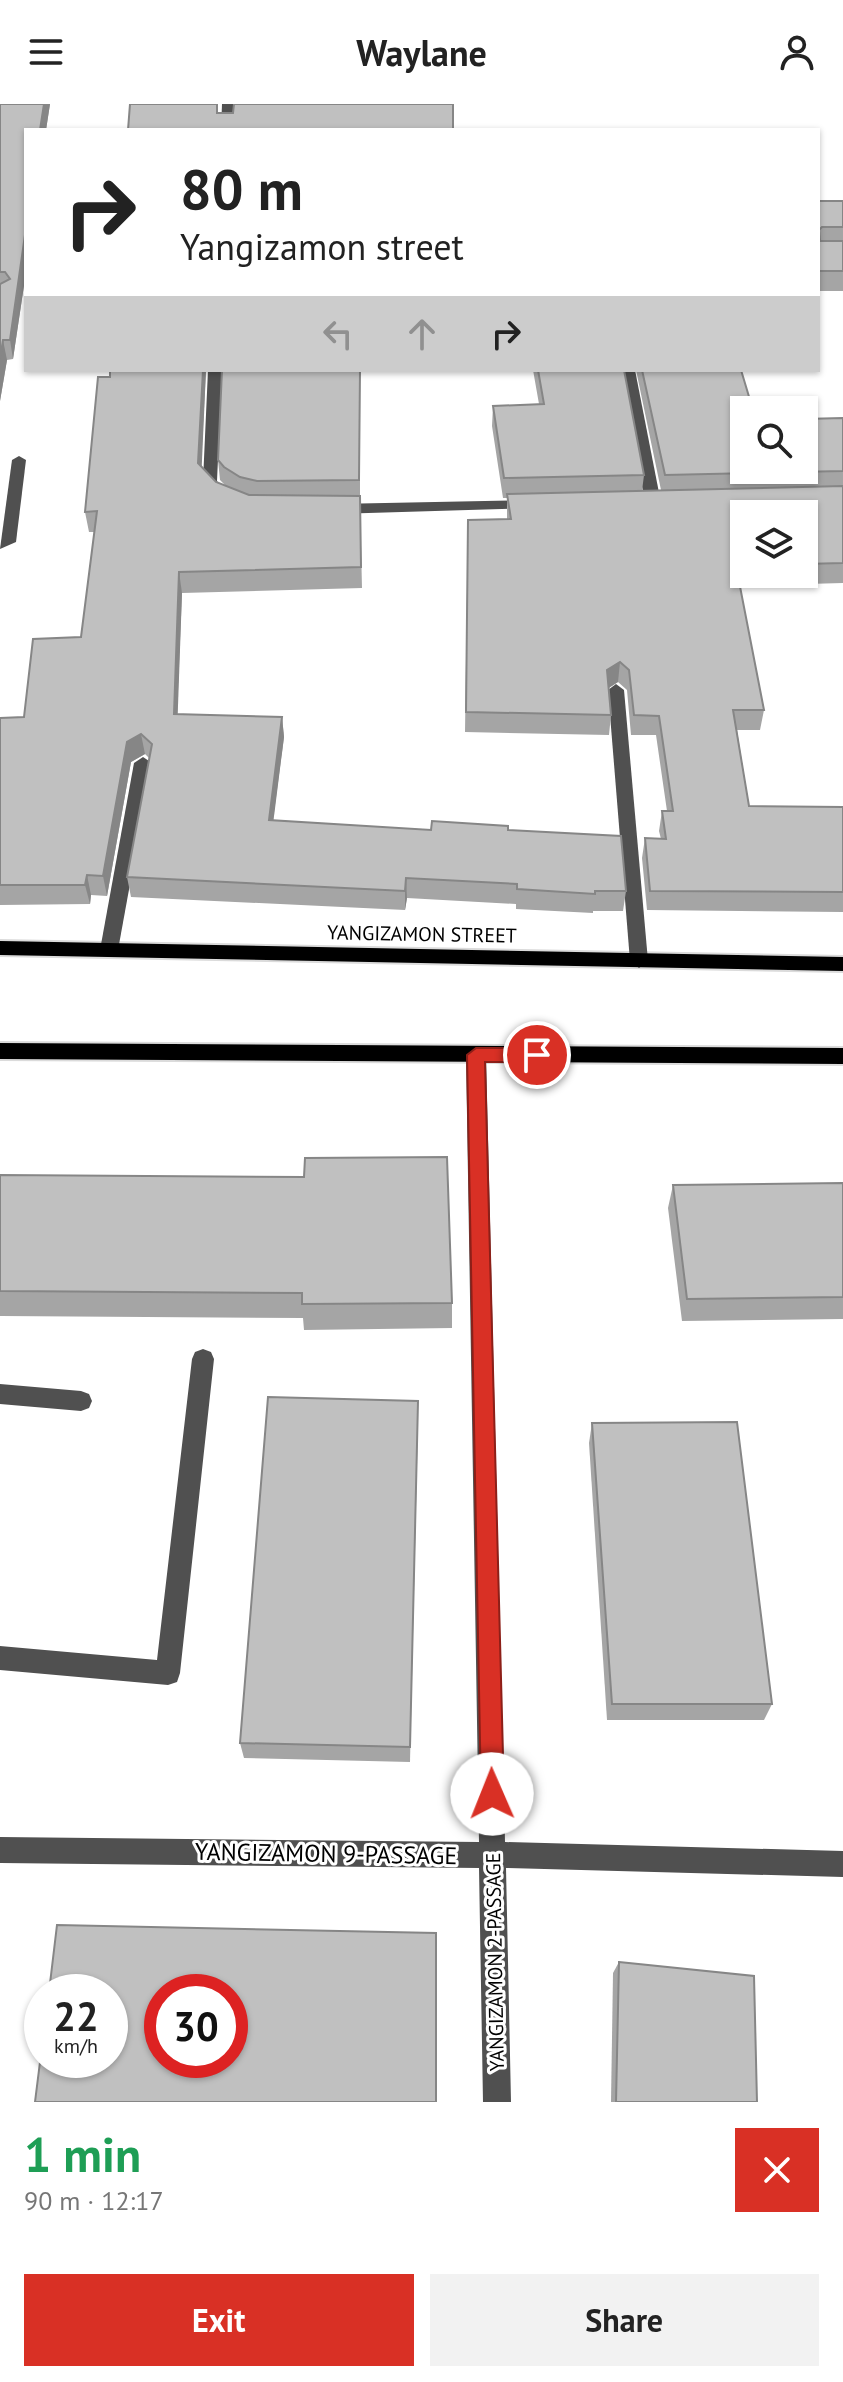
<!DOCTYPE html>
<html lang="en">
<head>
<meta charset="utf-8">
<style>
	:root { --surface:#fff; --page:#f2f2f2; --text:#222; --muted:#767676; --accent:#d93025 }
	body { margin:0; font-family:"PT Sans",sans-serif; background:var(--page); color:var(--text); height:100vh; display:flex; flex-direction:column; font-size:30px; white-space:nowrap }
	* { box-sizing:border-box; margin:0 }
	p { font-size:26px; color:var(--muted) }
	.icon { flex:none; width:44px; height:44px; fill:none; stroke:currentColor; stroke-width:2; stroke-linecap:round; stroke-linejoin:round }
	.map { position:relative; height:1998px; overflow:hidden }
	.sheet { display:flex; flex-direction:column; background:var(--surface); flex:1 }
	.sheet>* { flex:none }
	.top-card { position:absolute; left:24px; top:24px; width:796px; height:244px; border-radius:0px; box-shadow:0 2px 6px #0004; background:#fff; color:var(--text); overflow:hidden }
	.fabs { position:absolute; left:730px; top:292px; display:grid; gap:16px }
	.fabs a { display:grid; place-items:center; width:88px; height:88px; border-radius:0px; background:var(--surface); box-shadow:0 2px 6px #0004; font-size:40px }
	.speed { position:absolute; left:24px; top:1870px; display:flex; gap:16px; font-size:40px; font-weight:700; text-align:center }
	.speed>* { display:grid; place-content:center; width:104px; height:104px; border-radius:50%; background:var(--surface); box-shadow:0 2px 6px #0004; line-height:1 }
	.speed small { font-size:20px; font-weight:400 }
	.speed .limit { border:12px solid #d22; background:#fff; color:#111 }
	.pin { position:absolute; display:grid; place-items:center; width:68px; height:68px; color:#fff; margin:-34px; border:4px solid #fff; border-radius:50%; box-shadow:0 2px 8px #0007 }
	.me { position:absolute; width:88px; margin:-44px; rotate:359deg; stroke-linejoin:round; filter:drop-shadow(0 0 6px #0008) }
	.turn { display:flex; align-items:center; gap:28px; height:168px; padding:0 24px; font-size:36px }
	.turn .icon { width:104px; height:104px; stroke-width:2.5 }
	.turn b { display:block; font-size:56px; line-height:68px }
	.lanes { display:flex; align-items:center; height:76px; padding:0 24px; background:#0003; justify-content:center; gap:40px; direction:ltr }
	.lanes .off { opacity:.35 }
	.round { display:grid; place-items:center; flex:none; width:84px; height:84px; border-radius:0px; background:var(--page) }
	.summary { display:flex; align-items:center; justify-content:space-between; height:136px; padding:0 24px }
	h1 { font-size:48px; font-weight:800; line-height:60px; color:#1e9e55 }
	.action { display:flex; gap:16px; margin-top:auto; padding:16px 24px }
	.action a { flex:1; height:92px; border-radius:0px; background:var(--accent); color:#fff; font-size:32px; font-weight:800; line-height:92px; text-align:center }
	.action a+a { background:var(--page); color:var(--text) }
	header { display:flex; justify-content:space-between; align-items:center; height:104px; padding:0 24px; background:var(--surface); font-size:36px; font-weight:800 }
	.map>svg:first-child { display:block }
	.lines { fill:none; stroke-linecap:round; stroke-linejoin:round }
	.major-casing { stroke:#dbdbdb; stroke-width:4 }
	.minor { fill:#505050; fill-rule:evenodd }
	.major { fill:#000; fill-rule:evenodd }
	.wall { fill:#a5a5a5; fill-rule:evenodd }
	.shaded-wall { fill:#868686 }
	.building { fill:#c0c0c0; stroke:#868686; stroke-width:2; fill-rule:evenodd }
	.route { fill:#d93025; stroke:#8d1f18; stroke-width:2 }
	.labels { text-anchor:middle; stroke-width:6; stroke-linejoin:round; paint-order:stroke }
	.street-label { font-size:20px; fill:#000; stroke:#fff }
	.near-street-label { font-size:24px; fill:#000; stroke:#fff }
</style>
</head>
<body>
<header><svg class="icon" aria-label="menu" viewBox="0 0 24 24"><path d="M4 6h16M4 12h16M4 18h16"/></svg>Waylane<svg class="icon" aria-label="person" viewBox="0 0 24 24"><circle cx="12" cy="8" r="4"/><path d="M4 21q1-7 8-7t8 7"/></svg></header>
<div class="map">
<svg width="843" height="1998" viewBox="0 0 843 1998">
	<rect width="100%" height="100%" fill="#fff"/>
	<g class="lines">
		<defs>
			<g id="major">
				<polygon points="0,837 843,853 843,867 0,851"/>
				<polygon points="0,939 843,944 843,960 0,955"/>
			</g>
		</defs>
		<use href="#major" class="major-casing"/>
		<g class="minor">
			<polygon points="222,0 234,0 233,26 221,26"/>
			<polygon points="208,266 222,266 217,377 229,393 222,398 217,396 203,377"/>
			<polygon points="621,266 635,266 661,399 658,402 648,402 645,399"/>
			<polygon points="19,352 26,356 16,438 0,445 12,356"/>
			<polygon points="531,396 539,401 536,404 335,410 327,405 335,400"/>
			<polygon points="616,580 624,586 648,857 639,864 630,857 608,586"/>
			<polygon points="143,653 152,659 118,846 109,853 100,846 134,659"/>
			<polygon points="476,943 483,946 486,951 505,1738 843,1747 843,1773 506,1764 511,1998 483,1998 479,1764 0,1759 0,1733 479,1738 466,951 469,946"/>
			<polygon points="203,1245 211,1248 214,1255 180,1569 177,1578 168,1581 0,1566 0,1542 157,1556 192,1255 195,1248"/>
			<polygon points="0,1280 81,1287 89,1290 92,1297 89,1304 81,1307 0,1300"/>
		</g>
		<use href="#major" class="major"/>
	</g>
	<g class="wall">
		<polygon points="0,0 50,0 46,26 26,26 26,168 13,255 7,256 0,297"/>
		<rect x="818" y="97" width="25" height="90"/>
		<polygon points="206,266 201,362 216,378 225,381 220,376 218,356 360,266 360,397 362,484 182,489 177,610 282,613 284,633 273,716 431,726 508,726 626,787 623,807 593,807 593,809 516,805 516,800 407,794 405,806 131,793 127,773 149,654 145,650 131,658 107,792 91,791 90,800 0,801 0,614 24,613 81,533 95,428 89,428 85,408"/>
		<path d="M533,266H624L644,371L642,387L661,386L636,266H741L744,366L843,314V479L739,482L764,606L760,626H737L749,702L843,703V808L647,806L642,754L645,734L661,735L659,727L662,707H667L656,631H631L627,586L618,578L609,584L611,611L609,631L465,628L468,416L507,415V394H503L492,322L493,302L539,300ZM744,410H804V470H744Z"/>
		<polygon points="0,1071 452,1199 452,1224 304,1226 303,1214 0,1212"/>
		<polygon points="843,1079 843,1215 682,1217 668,1104 673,1081"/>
		<polygon points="418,1318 410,1658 244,1654 240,1639"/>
		<polygon points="592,1319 772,1600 764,1616 607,1616 589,1339"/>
		<polygon points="619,1858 757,1998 611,1998 613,1869"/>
	</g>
	<g class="shaded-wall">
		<polygon points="44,0 50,0 46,26 40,26"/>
		<polygon points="26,124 26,168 13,255 10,236"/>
		<polygon points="3,236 7,256 0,297 0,254"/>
		<polygon points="203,266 206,266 201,379 198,359"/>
		<polygon points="179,468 182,489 177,630 174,610"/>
		<polygon points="620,558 618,578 605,586 607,566"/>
		<polygon points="282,613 284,633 271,736 269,716"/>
		<polygon points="141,630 145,650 131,658 107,792 103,772 127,638"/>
		<polygon points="87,771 91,791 90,800 85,781"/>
		<polygon points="406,774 407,794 405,806 405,787"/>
	</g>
	<g class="building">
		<polygon points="0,0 44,0 40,26 26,26 26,124 10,236 3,236 0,254 0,180 10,175 5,168 0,168"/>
		<polygon points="130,0 217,0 217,9 233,9 234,0 453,0 453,26 128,26"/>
		<polygon points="818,97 843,97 843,123 822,123 819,126 820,137 843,137 843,167 818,167"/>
		<polygon points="110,266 203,266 198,359 216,378 249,391 360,392 361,463 179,468 174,610 282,613 269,716 431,726 432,717 508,722 508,726 621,732 626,787 595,787 595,790 517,785 517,780 406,774 405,787 127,773 152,640 141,630 127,638 103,772 87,771 85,781 0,781 0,614 24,613 33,535 81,533 97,407 85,408 98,273 110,273"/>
		<polygon points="222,266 360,266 359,376 257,377 240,373 224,363 218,356"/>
		<polygon points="538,266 624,266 644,371 504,374 493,302 544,300"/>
		<polygon points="642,266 741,266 753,306 744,306 744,366 804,366 804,315 843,314 843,367 665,371"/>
		<polygon points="843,382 843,459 804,460 804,410 744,410 744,462 736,462 764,606 733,606 749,702 843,703 843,788 650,787 645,734 666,735 662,707 673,707 659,612 634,611 629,566 620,558 607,566 611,611 466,608 468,416 511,415 507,390"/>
		<polygon points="447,1053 452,1199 302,1200 302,1189 0,1187 0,1071 304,1073 305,1054"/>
		<polygon points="843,1079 843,1193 687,1195 673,1081"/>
		<polygon points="268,1293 418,1297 410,1643 240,1639"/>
		<polygon points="737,1318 772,1600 612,1600 592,1319"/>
		<path d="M57,1821L436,1829V1998H35L42,1942V1956H110V1888H49ZM162,1888H230V1956H162Z"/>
		<polygon points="619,1858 754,1872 757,1998 616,1998"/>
	</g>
	<polygon class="route" points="476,944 537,944 546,951 537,958 485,958 504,1690 501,1698 492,1701 484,1698 481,1690 467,951"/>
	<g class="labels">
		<g class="street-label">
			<text transform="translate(422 830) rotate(1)" y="7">YANGIZAMON STREET</text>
			<text transform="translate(495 1858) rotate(-91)" y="7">YANGIZAMON 2-PASSAGE</text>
		</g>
		<g class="near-street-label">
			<text transform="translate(326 1750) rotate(1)" y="8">YANGIZAMON 9-PASSAGE</text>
		</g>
	</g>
</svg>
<div class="fabs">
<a><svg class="icon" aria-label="search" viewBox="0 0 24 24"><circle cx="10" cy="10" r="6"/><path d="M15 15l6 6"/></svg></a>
<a><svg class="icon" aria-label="layers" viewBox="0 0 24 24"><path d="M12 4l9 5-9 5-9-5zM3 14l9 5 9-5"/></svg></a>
</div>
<div class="speed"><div>22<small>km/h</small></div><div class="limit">30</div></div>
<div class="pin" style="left:537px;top:951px;background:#d93025"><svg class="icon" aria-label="arrive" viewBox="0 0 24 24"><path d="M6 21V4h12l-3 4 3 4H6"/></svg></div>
<svg class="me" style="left:492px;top:1690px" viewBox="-20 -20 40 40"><circle r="19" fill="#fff"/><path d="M0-13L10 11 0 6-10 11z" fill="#d93025"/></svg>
<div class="top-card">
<div class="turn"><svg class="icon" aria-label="right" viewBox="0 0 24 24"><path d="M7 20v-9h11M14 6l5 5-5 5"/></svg><div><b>80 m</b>Yangizamon street</div></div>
<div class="lanes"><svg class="icon off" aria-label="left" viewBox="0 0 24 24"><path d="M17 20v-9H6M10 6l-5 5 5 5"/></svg><svg class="icon off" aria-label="ahead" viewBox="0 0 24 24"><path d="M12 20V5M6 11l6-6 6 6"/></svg><svg class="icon" aria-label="right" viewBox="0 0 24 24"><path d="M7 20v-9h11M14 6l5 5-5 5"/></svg></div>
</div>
</div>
<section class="sheet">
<div class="summary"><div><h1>1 min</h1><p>90 m · 12:17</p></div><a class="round" style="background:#d93025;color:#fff"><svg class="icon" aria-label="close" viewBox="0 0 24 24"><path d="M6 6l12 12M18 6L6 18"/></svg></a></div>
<div class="action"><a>Exit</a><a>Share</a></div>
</section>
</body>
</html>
